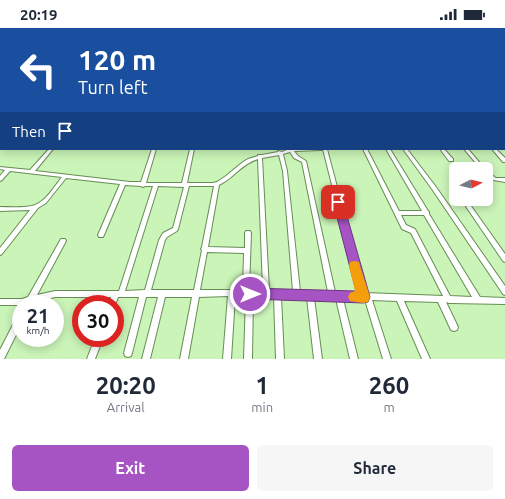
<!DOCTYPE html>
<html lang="en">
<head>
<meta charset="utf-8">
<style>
	:root { --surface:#fff; --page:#f6f6f7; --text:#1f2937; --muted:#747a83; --accent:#a654c4 }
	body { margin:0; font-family:Ubuntu,sans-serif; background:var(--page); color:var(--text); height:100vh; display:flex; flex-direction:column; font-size:15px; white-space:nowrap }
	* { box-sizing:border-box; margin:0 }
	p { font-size:13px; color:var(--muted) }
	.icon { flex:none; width:22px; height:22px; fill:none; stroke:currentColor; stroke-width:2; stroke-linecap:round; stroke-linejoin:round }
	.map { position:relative; height:331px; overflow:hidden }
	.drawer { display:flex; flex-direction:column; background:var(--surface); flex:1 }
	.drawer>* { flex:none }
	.guide { position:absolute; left:0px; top:0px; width:505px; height:122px; box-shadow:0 2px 10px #0003; background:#1a4fa0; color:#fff; overflow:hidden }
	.needle { width:26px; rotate:83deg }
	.tools { position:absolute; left:449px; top:134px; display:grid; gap:8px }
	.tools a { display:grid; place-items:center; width:44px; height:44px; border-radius:6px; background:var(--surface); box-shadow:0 2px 10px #0003; font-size:20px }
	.speed { position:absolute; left:12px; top:267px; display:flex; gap:8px; font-size:20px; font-weight:700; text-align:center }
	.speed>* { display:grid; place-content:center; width:52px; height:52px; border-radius:50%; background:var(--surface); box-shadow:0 2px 10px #0003; line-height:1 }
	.speed small { font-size:10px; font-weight:400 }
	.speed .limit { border:6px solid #d22; background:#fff; color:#111 }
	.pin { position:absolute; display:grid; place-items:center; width:34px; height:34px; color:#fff; margin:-17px; border-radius:8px; box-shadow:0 2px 6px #0006 }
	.me { position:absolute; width:44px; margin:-22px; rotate:90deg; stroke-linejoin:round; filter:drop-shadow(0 0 3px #0008) }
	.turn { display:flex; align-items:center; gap:14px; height:84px; padding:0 12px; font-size:18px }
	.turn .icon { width:52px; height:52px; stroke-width:2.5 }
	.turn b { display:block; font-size:28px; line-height:34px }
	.then { display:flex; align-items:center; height:38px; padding:0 12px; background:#0003; gap:8px; font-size:15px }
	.eta { display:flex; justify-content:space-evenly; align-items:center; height:68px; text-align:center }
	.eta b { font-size:24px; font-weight:700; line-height:28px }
	.action { display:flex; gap:8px; margin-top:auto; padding:8px 12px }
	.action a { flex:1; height:46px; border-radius:6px; background:var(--accent); color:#fff; font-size:16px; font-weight:700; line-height:46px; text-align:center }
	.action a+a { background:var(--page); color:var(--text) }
	.status { display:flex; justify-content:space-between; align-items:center; height:28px; padding:0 20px; background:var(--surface); direction:ltr }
	.status svg { height:11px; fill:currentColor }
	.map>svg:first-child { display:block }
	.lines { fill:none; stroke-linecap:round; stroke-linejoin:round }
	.minor-casing { stroke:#678d56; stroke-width:2 }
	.minor { fill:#fff; fill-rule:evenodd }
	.route { fill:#a654c4; stroke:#6c377f }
	.slow { fill:#f59e0b }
</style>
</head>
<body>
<div class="status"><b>20:19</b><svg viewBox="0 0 49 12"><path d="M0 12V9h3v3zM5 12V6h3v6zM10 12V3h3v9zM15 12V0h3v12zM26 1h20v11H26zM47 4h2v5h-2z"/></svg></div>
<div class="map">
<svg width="505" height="331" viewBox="0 0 505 331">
	<rect width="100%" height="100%" fill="#caf4b8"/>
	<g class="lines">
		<defs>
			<g id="minor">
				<rect x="0" y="45" width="1" height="2"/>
				<rect x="504" y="53" width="1" height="3"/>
				<rect x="0" y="61" width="1" height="2"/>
				<rect x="504" y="67" width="1" height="2"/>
				<rect x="504" y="82" width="1" height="3"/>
				<rect x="504" y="90" width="1" height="3"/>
				<rect x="0" y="116" width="1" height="3"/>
				<path d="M49,121H53L35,143L130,154H141L152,121H156L146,155H182L190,121H194L187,155H213L217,154L226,148L243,134L248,131L258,128V127H262L278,124V123L282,124L289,121H327L365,265L443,268L411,205L402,201L363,121H367L399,183H422L386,121H390L428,183L429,184V186L480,269L505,270V276L451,275H449L446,274L458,299L457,302L454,303L451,302L438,274L404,273L430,331H422L397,273L372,272L391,331H383L365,272H363L361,271H343L358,331H350L336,271H332L330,270H314L322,331H314L307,270L299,269L297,270L295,269H281L284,331H276L274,269L253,268L252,331H244L246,268H235L231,331H223L228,268L199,269L188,331H180L192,269H165L150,331H142L158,269H146L132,325L131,328L128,329L125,328L124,325L139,269H118L115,277V276H109L111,269H55L32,275V276H21V277H0V271H22L28,269L61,211H65L66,213L37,267L55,263H119L153,158H145L143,159L141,158L125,157L104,207L103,209H99L98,207L120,156L66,150L46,175L38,180L2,226L0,227V220L30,182L0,183V179C10,179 22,180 32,178C45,175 54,159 62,149L10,143L2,152L0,153V148L5,142L0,141V139L30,142ZM323,121L359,265L335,264L306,133L298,128L294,123L321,122ZM290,124L294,130L302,134L328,264L300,263L287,143L283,126ZM279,127L283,143L293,263L269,262L262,130ZM258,131L263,262H249L251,205L250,203H246L245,205V220L208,219L219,157C234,150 241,136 258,131ZM158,158L184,159L173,200L163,205L159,212L145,262L125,263ZM189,158H214L202,219L201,221L202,222L194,262H151L165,212L167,209L177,203L178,201ZM401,187H424L472,269L450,268L415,201L406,197ZM207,224L244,225L243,262H200Z"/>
				<polygon points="403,121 407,121 436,159 505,258 505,267 503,266 432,161"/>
				<polygon points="440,121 444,121 453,131 453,133 449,133"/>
				<polygon points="464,121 468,121 485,141 481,141"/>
				<polygon points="492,121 496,121 505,130 505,134 503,134"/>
				<polygon points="486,143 496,150 505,150 505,154 493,152 486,147"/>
				<polygon points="469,177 471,178 505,226 505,234 503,233 467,180 466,179 467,178"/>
				<polygon points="21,286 21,297 4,331 0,331 0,322 18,287"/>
				<polygon points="95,310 103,310 95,331 87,331"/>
			</g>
		</defs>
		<use href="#minor" class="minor-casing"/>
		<use href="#minor" class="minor"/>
	</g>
	<linearGradient id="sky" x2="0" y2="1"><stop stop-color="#76b4a7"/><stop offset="0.49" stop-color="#e7fadf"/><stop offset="1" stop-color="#e7fadf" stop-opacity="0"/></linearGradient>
	<rect width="505" height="91" fill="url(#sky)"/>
	<polygon class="route" points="338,171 343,174 370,269 368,274 363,275 250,271 246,270 244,266 246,261 250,260 356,263 333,174"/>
	<polygon class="slow" points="354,233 359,234 360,238 370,269 368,274 363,275 350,273 348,269 350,265 355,263 349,238 350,234"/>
</svg>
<div class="tools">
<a><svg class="needle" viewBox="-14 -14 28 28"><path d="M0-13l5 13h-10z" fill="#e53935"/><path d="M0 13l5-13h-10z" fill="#747a83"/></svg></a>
</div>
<div class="speed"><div>21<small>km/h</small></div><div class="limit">30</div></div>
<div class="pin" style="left:338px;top:174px;background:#d93025"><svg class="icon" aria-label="arrive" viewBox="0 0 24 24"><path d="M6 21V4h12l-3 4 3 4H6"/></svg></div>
<svg class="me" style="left:250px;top:266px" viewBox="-20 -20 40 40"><circle r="17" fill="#a654c4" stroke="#fff" stroke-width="3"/><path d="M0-11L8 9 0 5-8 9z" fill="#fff"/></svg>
<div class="guide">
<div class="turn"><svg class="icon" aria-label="left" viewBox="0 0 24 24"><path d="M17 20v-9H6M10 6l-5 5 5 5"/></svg><div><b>120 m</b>Turn left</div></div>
<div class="then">Then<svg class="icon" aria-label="arrive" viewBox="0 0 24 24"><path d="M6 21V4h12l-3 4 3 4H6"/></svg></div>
</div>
</div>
<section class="drawer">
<div class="eta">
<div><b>20:20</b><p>Arrival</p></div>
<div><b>1</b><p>min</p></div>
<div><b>260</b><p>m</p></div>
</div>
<div class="action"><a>Exit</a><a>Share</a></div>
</section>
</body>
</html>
